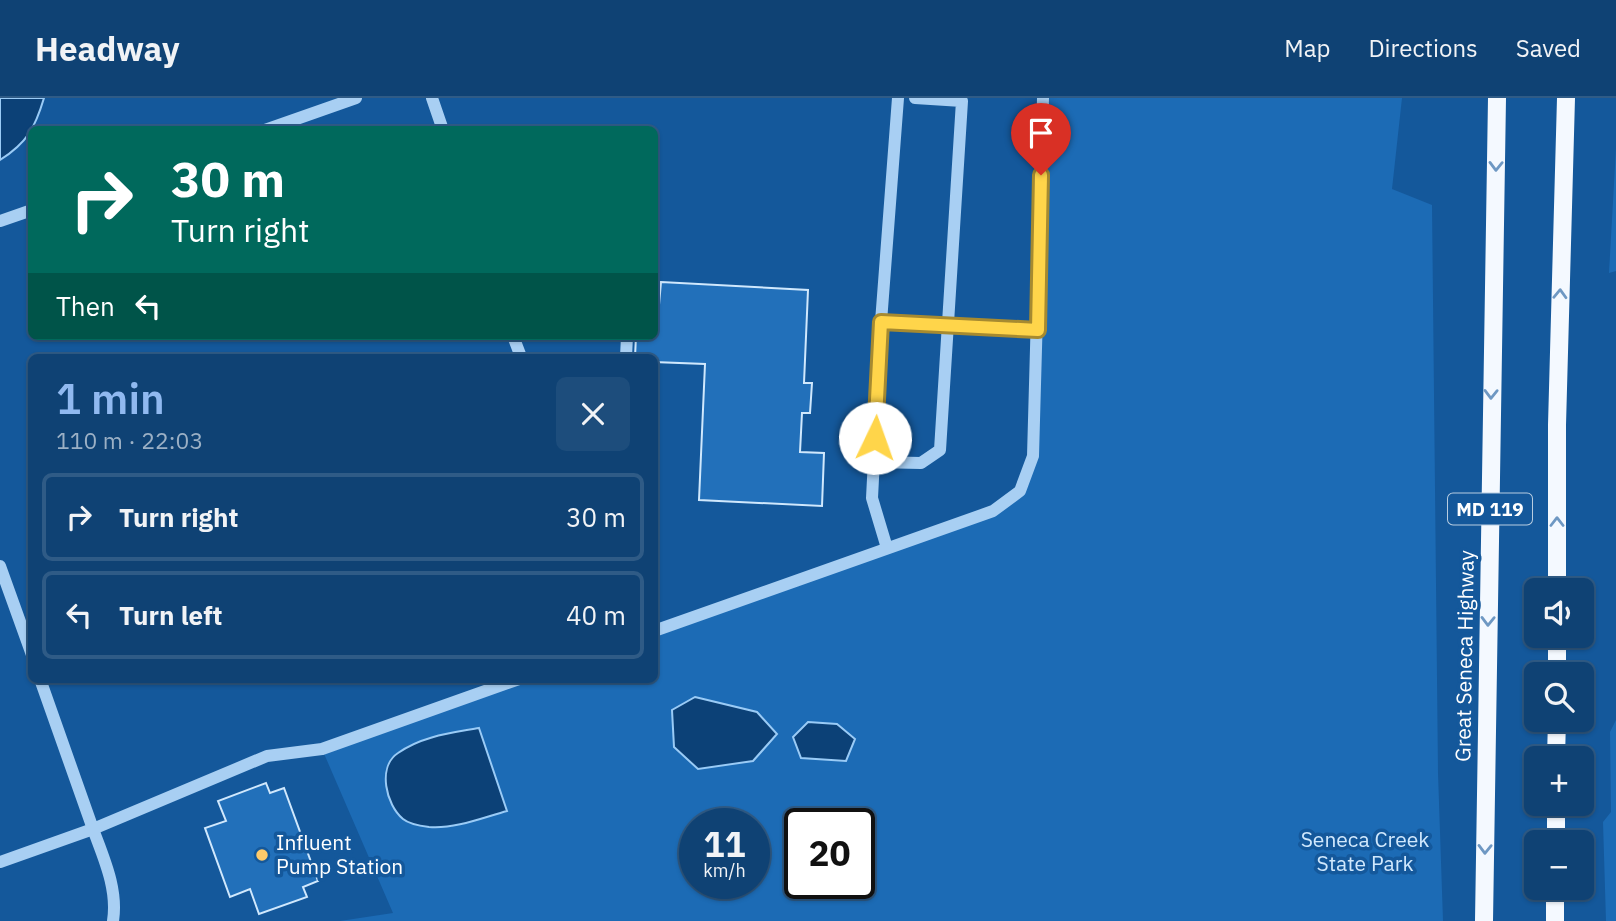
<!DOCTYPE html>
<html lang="en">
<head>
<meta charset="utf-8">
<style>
	:root { --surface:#0f4274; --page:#1d4d7c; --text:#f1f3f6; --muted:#9bb0c5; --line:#2f5b86; --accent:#90b9f0 }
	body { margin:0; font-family:"IBM Plex Sans",sans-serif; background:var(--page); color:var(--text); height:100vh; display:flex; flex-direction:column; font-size:26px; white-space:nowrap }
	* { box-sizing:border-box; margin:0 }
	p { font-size:23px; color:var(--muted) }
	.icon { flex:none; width:38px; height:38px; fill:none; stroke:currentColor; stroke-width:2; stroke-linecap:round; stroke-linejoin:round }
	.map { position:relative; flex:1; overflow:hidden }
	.drawer { position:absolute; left:28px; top:256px; width:630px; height:329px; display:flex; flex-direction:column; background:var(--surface); border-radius:10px; box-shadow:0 2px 5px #0004,0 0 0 2px var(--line) }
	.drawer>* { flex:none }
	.top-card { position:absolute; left:28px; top:28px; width:630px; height:214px; border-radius:10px; box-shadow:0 2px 5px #0004,0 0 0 2px var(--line); background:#00695c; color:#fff; overflow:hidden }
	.controls { position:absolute; left:1524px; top:480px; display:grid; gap:14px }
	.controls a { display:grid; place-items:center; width:70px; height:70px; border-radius:10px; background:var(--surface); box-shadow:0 2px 5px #0004,0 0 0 2px var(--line); font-size:35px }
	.speed { position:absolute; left:679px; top:710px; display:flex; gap:14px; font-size:35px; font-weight:700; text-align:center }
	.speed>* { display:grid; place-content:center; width:91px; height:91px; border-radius:50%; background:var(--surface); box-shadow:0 2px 5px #0004,0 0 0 2px var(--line); line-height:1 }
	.speed small { font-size:18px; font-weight:400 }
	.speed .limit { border:4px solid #111; border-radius:10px; background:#fff; color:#111 }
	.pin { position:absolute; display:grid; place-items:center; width:60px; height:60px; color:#fff; margin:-72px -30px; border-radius:50% 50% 50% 0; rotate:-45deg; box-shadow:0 0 7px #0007 }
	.pin .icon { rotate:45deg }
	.me { position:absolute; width:77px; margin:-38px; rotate:3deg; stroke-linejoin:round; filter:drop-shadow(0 0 5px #0008) }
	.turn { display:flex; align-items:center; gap:24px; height:147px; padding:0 28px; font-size:32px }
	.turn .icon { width:91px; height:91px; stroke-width:2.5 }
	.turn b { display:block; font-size:49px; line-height:60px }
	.then { display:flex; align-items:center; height:66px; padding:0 28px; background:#0003; gap:14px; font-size:26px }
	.round { display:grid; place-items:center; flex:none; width:74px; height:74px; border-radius:10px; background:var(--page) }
	.summary { display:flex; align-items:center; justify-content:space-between; height:119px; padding:0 28px }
	h1 { font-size:42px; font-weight:600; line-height:52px; color:var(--accent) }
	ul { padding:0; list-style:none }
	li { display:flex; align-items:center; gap:21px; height:88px; margin:0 14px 10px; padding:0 14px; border:4px solid var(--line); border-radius:10px }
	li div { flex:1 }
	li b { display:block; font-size:26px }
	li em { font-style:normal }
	header { display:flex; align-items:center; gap:42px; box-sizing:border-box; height:98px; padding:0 35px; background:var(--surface); border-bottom:2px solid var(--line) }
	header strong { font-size:33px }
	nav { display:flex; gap:38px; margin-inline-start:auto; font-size:24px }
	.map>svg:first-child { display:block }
	.green { fill:#1c6bb5; fill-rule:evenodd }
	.water { fill:#0c4177; stroke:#9acbf6; stroke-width:2 }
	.building { fill:#2270ba; stroke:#d0e8fd; stroke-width:2 }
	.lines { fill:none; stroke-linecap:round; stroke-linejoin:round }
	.minor { stroke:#a8cff3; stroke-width:12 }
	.major { stroke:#f4f9ff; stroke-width:18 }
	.oneway { stroke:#6e98c3 }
	.route-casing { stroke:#a68a30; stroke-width:18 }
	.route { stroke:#ffd54a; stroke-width:12 }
	.poi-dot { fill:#ffca6a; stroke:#14589b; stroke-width:2.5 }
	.labels { text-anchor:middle; stroke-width:7; stroke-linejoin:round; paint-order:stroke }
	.shield { fill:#14589b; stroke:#b8cde1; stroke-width:2 }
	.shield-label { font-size:19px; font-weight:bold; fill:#fff }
	.street-label { font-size:21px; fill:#fff; stroke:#14589b }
	.park-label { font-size:21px; fill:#d0e8fd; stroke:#14589b }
	.poi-label { font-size:21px; fill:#fff; stroke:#14589b; text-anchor:start }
</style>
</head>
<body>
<header>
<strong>Headway</strong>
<nav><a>Map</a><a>Directions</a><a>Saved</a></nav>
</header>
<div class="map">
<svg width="1616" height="823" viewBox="0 0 1616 823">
	<rect width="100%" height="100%" fill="#14589b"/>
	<g class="green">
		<path d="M1043,0H1402L1392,91L1432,107L1438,675L1443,823H340L393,815L322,651L519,581H654L655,533L992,413L1020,393L1033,358ZM695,726H754V786H695ZM800,726H859V786H800Z"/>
		<polygon points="1616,50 1616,173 1609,175"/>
		<polygon points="1616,622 1616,823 1606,823 1603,724 1611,714 1610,634"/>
	</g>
	<g class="water">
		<path d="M0,0H44C35,30 27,45 0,62Z"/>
		<polygon points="695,599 757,614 777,636 753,663 698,671 674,649 672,612"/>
		<polygon points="808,624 837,626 855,641 846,663 801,660 793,639"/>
		<path d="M479,630L507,713C482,720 455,731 429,729C421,728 409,726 403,721C386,707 377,669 398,655C422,638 451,635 479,630Z"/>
	</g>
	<g class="building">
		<polygon points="661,184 808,192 804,285 812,285 810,315 802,315 800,354 824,355 822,408 699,402 705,266 654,264 654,259 635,259 636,238 654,238 654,207 659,207"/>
		<polygon points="266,685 270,695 284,690 318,783 303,789 307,799 259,816 250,791 230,799 205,730 226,723 218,703"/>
	</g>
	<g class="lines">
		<g class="minor">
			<polyline points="432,0 443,32"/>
			<polyline points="265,32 356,0"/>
			<polyline points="0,123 32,112"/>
			<polyline points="881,224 898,0"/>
			<polyline points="513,238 521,259"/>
			<polyline points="626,259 627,238"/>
			<polyline points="874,364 921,365 940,352 962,3 915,0"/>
			<polyline points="887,450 872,400 881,224 1038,232"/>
			<polyline points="0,468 32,557"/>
			<polyline points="654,533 993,413 1020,393 1033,358 1043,0"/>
			<polyline points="40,581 93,731 267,658 322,651 519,581"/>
			<path d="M0,764L93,731C104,761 118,791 113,823"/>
		</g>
		<g class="major">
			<polyline points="1557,492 1557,327 1566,0"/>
			<polyline points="1557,576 1557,537"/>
			<polyline points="1556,660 1557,621"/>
			<polyline points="1556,744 1556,705"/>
			<polyline points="1484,823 1497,0"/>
			<polyline points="1555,823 1555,789"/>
		</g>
	</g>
	<defs><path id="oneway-chevron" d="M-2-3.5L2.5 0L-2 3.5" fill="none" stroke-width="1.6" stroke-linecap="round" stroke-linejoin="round" transform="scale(1.75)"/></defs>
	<g class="oneway">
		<use href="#oneway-chevron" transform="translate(1496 68) rotate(91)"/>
		<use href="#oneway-chevron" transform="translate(1560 196) rotate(-88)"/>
		<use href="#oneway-chevron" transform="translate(1491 296) rotate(91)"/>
		<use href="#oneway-chevron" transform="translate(1557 424) rotate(-90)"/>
		<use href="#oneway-chevron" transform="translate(1488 523) rotate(91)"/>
		<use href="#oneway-chevron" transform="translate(1485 751) rotate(91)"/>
	</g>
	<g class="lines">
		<defs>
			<polyline id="route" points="875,340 881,224 1038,232 1041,77"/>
		</defs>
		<use href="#route" class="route-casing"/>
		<use href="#route" class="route"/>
	</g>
	<circle class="poi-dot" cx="262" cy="757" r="7"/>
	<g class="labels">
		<rect class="shield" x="1448" y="395.5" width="84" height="31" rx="5"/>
		<g class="shield-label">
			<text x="1490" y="418">MD 119</text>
		</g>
		<g class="street-label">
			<text transform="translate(1465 558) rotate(-89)" y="7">Great Seneca Highway</text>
		</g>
		<g class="park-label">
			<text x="1365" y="749">Seneca Creek<tspan x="1365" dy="24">State Park</tspan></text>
		</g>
		<g class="poi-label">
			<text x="276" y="752">Influent<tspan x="276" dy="24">Pump Station</tspan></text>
		</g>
	</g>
</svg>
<div class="controls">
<a><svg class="icon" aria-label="sound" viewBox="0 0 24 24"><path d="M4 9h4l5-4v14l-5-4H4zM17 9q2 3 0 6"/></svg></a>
<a><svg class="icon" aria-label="search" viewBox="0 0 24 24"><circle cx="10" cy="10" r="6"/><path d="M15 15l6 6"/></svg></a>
<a>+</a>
<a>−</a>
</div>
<div class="speed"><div>11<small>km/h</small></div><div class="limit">20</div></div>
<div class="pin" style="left:1041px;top:77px;background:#d93025"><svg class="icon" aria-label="arrive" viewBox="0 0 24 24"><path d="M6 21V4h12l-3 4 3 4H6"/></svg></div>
<svg class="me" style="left:875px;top:340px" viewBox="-20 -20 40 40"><circle r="19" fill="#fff"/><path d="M0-13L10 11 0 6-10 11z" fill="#ffd54a"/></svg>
<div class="top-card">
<div class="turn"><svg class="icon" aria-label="right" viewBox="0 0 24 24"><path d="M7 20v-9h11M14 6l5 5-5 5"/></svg><div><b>30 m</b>Turn right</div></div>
<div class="then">Then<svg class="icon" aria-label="left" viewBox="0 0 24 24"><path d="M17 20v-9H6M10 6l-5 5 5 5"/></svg></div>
</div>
<section class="drawer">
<div class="summary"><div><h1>1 min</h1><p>110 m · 22:03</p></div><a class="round"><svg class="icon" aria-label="close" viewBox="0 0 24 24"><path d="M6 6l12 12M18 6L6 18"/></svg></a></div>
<ul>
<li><svg class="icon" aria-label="right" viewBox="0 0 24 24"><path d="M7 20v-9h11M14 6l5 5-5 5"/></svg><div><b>Turn right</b></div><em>30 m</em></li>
<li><svg class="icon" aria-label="left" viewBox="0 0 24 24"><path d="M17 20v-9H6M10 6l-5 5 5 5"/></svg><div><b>Turn left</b></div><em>40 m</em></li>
</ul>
</section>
</div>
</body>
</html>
